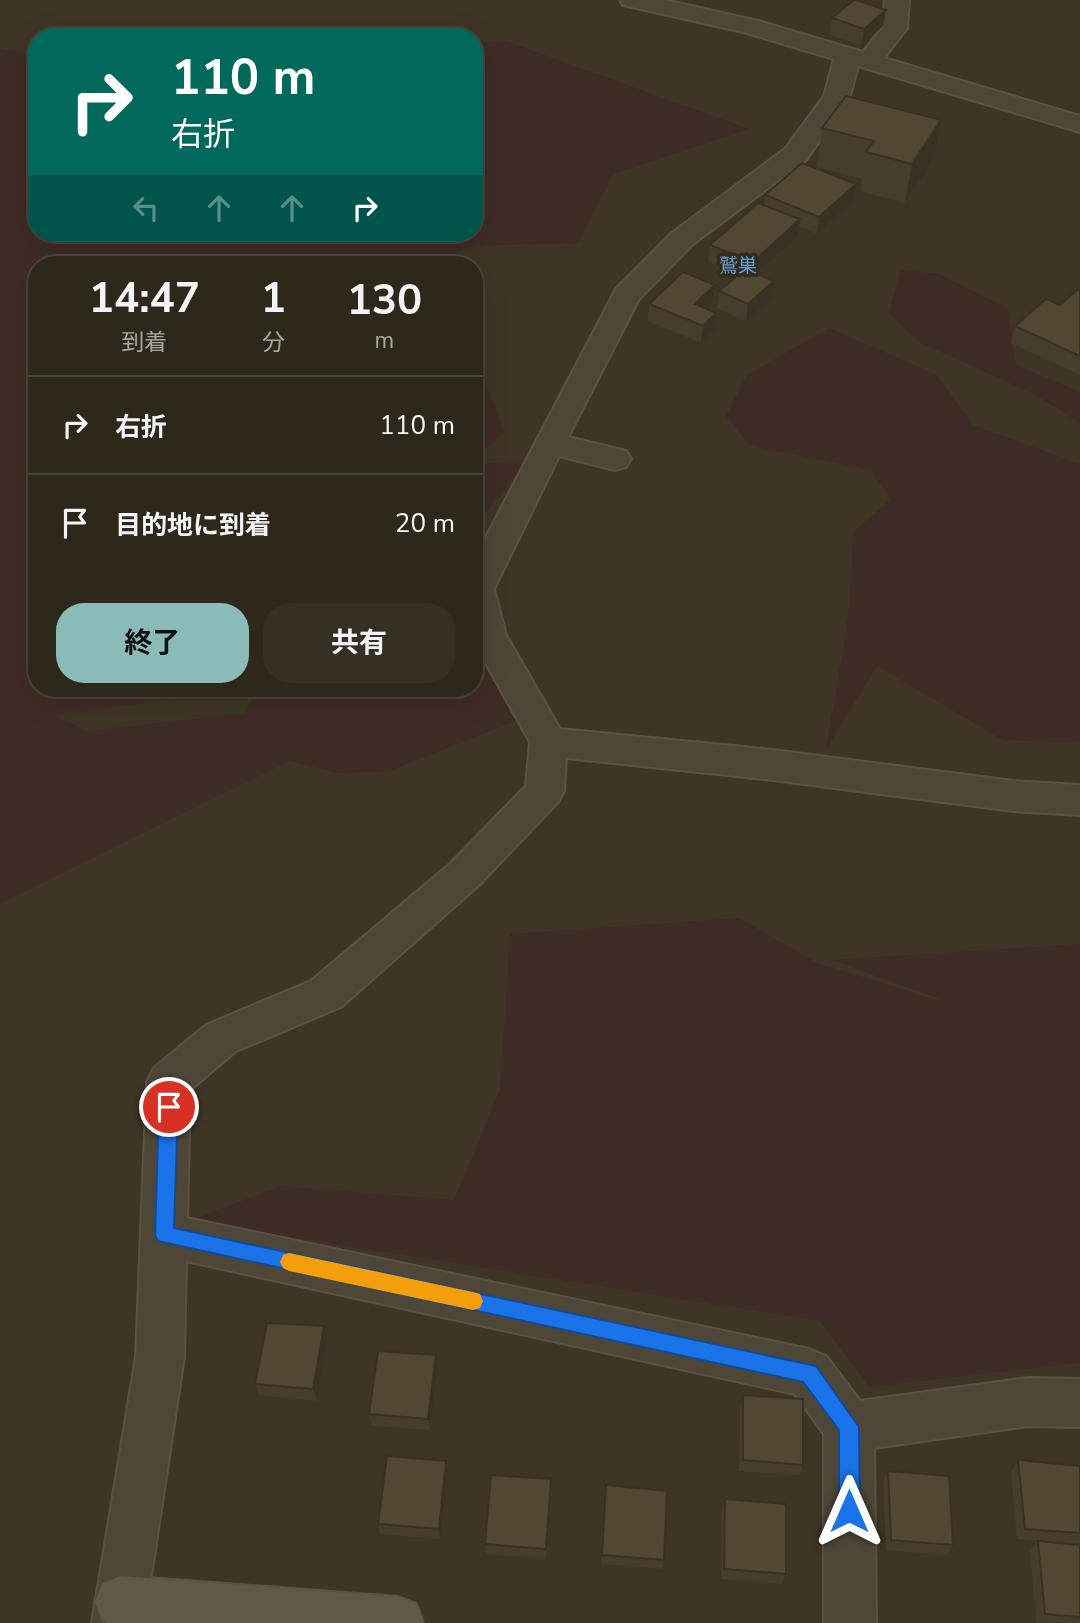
<!DOCTYPE html>
<html lang="ja">
<head>
<meta charset="utf-8">
<style>
	:root { --surface:#2e281b; --page:#363024; --text:#f1f3f6; --muted:#a7a6a3; --line:#49443a; --accent:#8bbbb9 }
	body { margin:0; font-family:"Nunito Sans","Noto Sans JP",sans-serif; background:var(--page); color:var(--text); height:100vh; display:flex; flex-direction:column; font-size:26px; white-space:nowrap }
	* { box-sizing:border-box; margin:0 }
	p { font-size:23px; color:var(--muted) }
	.icon { flex:none; width:38px; height:38px; fill:none; stroke:currentColor; stroke-width:2; stroke-linecap:round; stroke-linejoin:round }
	.map { position:relative; flex:1; overflow:hidden }
	.sheet { position:absolute; left:28px; top:256px; width:455px; height:441px; display:flex; flex-direction:column; background:var(--surface); border-radius:28px; box-shadow:0 7px 28px #0002,0 0 0 2px var(--line) }
	.sheet>* { flex:none }
	.banner { position:absolute; left:28px; top:28px; width:455px; height:214px; border-radius:28px; box-shadow:0 7px 28px #0002,0 0 0 2px var(--line); background:#00695c; color:#fff; overflow:hidden }
	.pin { position:absolute; display:grid; place-items:center; width:60px; height:60px; color:#fff; margin:-30px; border:4px solid #fff; border-radius:50%; box-shadow:0 2px 7px #0007 }
	.me { position:absolute; width:77px; margin:-38px; rotate:0deg; stroke-linejoin:round; filter:drop-shadow(0 0 5px #0008) }
	.turn { display:flex; align-items:center; gap:24px; height:147px; padding:0 28px; font-size:32px }
	.turn .icon { width:91px; height:91px; stroke-width:2.5 }
	.turn b { display:block; font-size:49px; line-height:60px }
	.lanes { display:flex; align-items:center; height:66px; padding:0 28px; background:#0003; justify-content:center; gap:35px; direction:ltr }
	.lanes .off { opacity:.35 }
	.eta { display:flex; justify-content:space-evenly; align-items:center; height:119px; text-align:center }
	.eta b { font-size:42px; font-weight:700; line-height:49px }
	.action { display:flex; gap:14px; margin-top:auto; padding:14px 28px }
	.action a { flex:1; height:80px; border-radius:28px; background:var(--accent); color:#111; font-size:28px; font-weight:700; line-height:80px; text-align:center }
	.action a+a { background:var(--page); color:var(--text) }
	ul { padding:0; list-style:none }
	li { display:flex; align-items:center; gap:21px; height:98px; padding:0 28px; border-top:2px solid var(--line) }
	li div { flex:1 }
	li b { display:block; font-size:26px }
	li em { font-style:normal }
	.map>svg:first-child { display:block }
	.green { fill:#3f2b26; fill-rule:evenodd }
	.lines { fill:none; stroke-linecap:round; stroke-linejoin:round }
	.street-casing { stroke:#5a5344; stroke-width:4 }
	.secondary-casing { stroke:#5a5344; stroke-width:4 }
	.street { fill:#4e4738; fill-rule:evenodd }
	.secondary { fill:#615946; fill-rule:evenodd }
	.wall { fill:#473d2c }
	.shaded-wall { fill:#393224 }
	.building { fill:#524733; stroke:#393224; stroke-width:2 }
	.route { fill:#1a73e8; stroke:#114b97; stroke-width:2 }
	.slow { fill:#f59e0b }
	.labels { text-anchor:middle; stroke-width:7; stroke-linejoin:round; paint-order:stroke }
	.far-quarter-label { font-size:19px; fill:#649dd5; stroke:#332c1d }
</style>
</head>
<body>
<div class="map">
<svg width="1080" height="1623" viewBox="0 0 1080 1623">
	<rect width="100%" height="100%" fill="#3e3524"/>
	<g class="green">
		<path d="M506,41L749,129L614,174L578,243L469,246L439,264H37V688H474V586L533,714L389,771L338,773L289,761L0,904V49L37,56V233H474V44ZM254,688L246,713L87,731L54,715Z"/>
		<polygon points="900,270 939,274 1007,308 1016,365 1080,392 1080,423 1036,395 919,342 889,313"/>
		<polygon points="829,328 937,375 973,425 1080,464 1080,743 1003,740 877,666 826,749 848,618 854,531 890,500 872,470 750,446 726,416 747,375"/>
		<polygon points="474,360 477,361 505,432 474,459"/>
		<polygon points="527,461 474,528 474,464"/>
		<polygon points="739,918 817,963 955,1005 833,960 1080,944 1080,1363 869,1387 820,1321 189,1221 281,1186 454,1200 500,1090 510,934"/>
	</g>
	<g class="lines">
		<defs>
			<polygon id="street" points="620,0 665,0 758,21 863,52 883,27 885,0 909,0 907,28 884,58 1080,116 1080,132 858,66 850,96 806,160 692,245 639,299 568,437 626,451 631,459 626,467 615,470 559,456 494,589 506,635 560,729 773,750 1013,781 1080,785 1080,815 1013,811 773,780 566,758 564,791 558,802 479,885 341,1007 236,1051 190,1090 187,1218 809,1349 826,1356 860,1401 1028,1378 1080,1379 1080,1427 1028,1426 874,1448 876,1623 824,1623 824,1434 795,1394 186,1261 184,1357 144,1623 92,1623 136,1357 147,1082 154,1068 206,1025 311,981 451,863 526,786 530,742 474,642 474,560 616,289 672,233 786,148 824,96 834,59 743,32 623,5"/>
			<polygon id="secondary" points="121,1576 397,1597 416,1604 423,1623 109,1623 102,1621 95,1602 102,1583"/>
		</defs>
		<use href="#street" class="street-casing"/>
		<use href="#secondary" class="secondary-casing"/>
		<use href="#street" class="street"/>
		<use href="#secondary" class="secondary"/>
	</g>
	<g class="wall">
		<polygon points="832,18 883,26 861,45 830,35"/>
		<polygon points="846,96 934,159 905,203 860,191 862,179 817,167 822,128"/>
		<polygon points="765,195 853,201 817,234 799,226 798,236 757,274 772,298 746,321 717,308 719,291 739,274 708,262 710,245 764,205"/>
		<polygon points="715,285 713,302 706,309 716,313 714,330 701,343 648,321 649,304"/>
		<polygon points="1080,290 1080,375 1011,343 1015,326 1060,305"/>
		<polygon points="327,1339 317,1401 259,1395 255,1384"/>
		<polygon points="436,1355 437,1367 430,1430 372,1426 369,1414"/>
		<polygon points="743,1395 803,1465 799,1475 739,1471 740,1406"/>
		<polygon points="1018,1460 1080,1466 1080,1542 1078,1544 1017,1539 1011,1471"/>
		<polygon points="446,1461 448,1471 440,1539 380,1534 378,1524"/>
		<polygon points="888,1471 953,1545 947,1555 886,1550 883,1482"/>
		<polygon points="551,1479 546,1559 486,1554 485,1544"/>
		<polygon points="605,1495 664,1560 662,1569 601,1564"/>
		<polygon points="725,1499 786,1574 782,1584 721,1579 722,1509"/>
		<polygon points="1038,1541 1080,1545 1080,1623 1036,1622 1030,1551"/>
	</g>
	<g class="shaded-wall">
		<polygon points="886,10 883,26 861,45 864,29"/>
		<polygon points="941,120 934,159 905,203 912,164"/>
		<polygon points="856,184 853,201 817,234 819,217"/>
		<polygon points="800,219 798,236 751,279 753,262"/>
		<polygon points="774,281 772,298 746,321 748,304"/>
		<polygon points="715,285 713,302 694,321 695,304"/>
		<polygon points="716,313 714,330 701,343 703,326"/>
		<polygon points="324,1326 327,1339 317,1401 313,1389"/>
		<polygon points="436,1355 437,1367 430,1430 428,1419"/>
		<polygon points="446,1461 448,1471 440,1539 439,1529"/>
	</g>
	<g class="building">
		<polygon points="854,0 856,0 886,10 864,29 832,18"/>
		<polygon points="846,96 941,120 912,164 866,152 874,141 822,128"/>
		<polygon points="802,163 856,184 819,217 765,195"/>
		<polygon points="758,203 800,219 753,262 710,245"/>
		<polygon points="746,269 774,281 748,304 719,291"/>
		<polygon points="683,272 715,285 695,304 716,313 703,326 649,304"/>
		<polygon points="1078,289 1080,290 1080,356 1015,326 1046,299 1060,305"/>
		<polygon points="267,1323 324,1326 313,1389 255,1384"/>
		<polygon points="378,1351 436,1355 428,1419 369,1414"/>
		<polygon points="743,1395 803,1399 803,1465 743,1460"/>
		<polygon points="387,1456 446,1461 439,1529 378,1524"/>
		<polygon points="1018,1460 1080,1466 1080,1533 1025,1529"/>
		<polygon points="888,1471 949,1476 953,1545 891,1540"/>
		<polygon points="491,1475 551,1479 546,1549 485,1544"/>
		<polygon points="606,1485 667,1491 664,1560 602,1555"/>
		<polygon points="725,1499 786,1504 786,1574 724,1569"/>
		<polygon points="1038,1541 1080,1545 1080,1617 1045,1614"/>
	</g>
	<polygon class="route" points="169,1099 175,1102 178,1107 174,1228 816,1366 859,1427 860,1511 857,1519 849,1522 842,1519 839,1511 839,1430 803,1382 158,1241 155,1235 159,1107 162,1102"/>
	<polygon class="slow" points="289,1253 473,1292 480,1294 483,1301 480,1308 473,1310 289,1271 283,1268 280,1262 283,1255"/>
	<g class="labels">
		<g class="far-quarter-label">
			<text x="738" y="272">鷲巣</text>
		</g>
	</g>
</svg>
<div class="pin" style="left:169px;top:1107px;background:#d93025"><svg class="icon" aria-label="arrive" viewBox="0 0 24 24"><path d="M6 21V4h12l-3 4 3 4H6"/></svg></div>
<svg class="me" style="left:849px;top:1511px" viewBox="-20 -20 40 40"><path d="M0-17L14 15 0 8-14 15z" fill="#1a73e8" stroke="#fff" stroke-width="4"/></svg>
<div class="banner">
<div class="turn"><svg class="icon" aria-label="right" viewBox="0 0 24 24"><path d="M7 20v-9h11M14 6l5 5-5 5"/></svg><div><b>110 m</b>右折</div></div>
<div class="lanes"><svg class="icon off" aria-label="left" viewBox="0 0 24 24"><path d="M17 20v-9H6M10 6l-5 5 5 5"/></svg><svg class="icon off" aria-label="ahead" viewBox="0 0 24 24"><path d="M12 20V5M6 11l6-6 6 6"/></svg><svg class="icon off" aria-label="ahead" viewBox="0 0 24 24"><path d="M12 20V5M6 11l6-6 6 6"/></svg><svg class="icon" aria-label="right" viewBox="0 0 24 24"><path d="M7 20v-9h11M14 6l5 5-5 5"/></svg></div>
</div>
<section class="sheet">
<div class="eta">
<div><b>14:47</b><p>到着</p></div>
<div><b>1</b><p>分</p></div>
<div><b>130</b><p>m</p></div>
</div>
<ul>
<li><svg class="icon" aria-label="right" viewBox="0 0 24 24"><path d="M7 20v-9h11M14 6l5 5-5 5"/></svg><div><b>右折</b></div><em>110 m</em></li>
<li><svg class="icon" aria-label="arrive" viewBox="0 0 24 24"><path d="M6 21V4h12l-3 4 3 4H6"/></svg><div><b>目的地に到着</b></div><em>20 m</em></li>
</ul>
<div class="action"><a>終了</a><a>共有</a></div>
</section>
</div>
</body>
</html>
